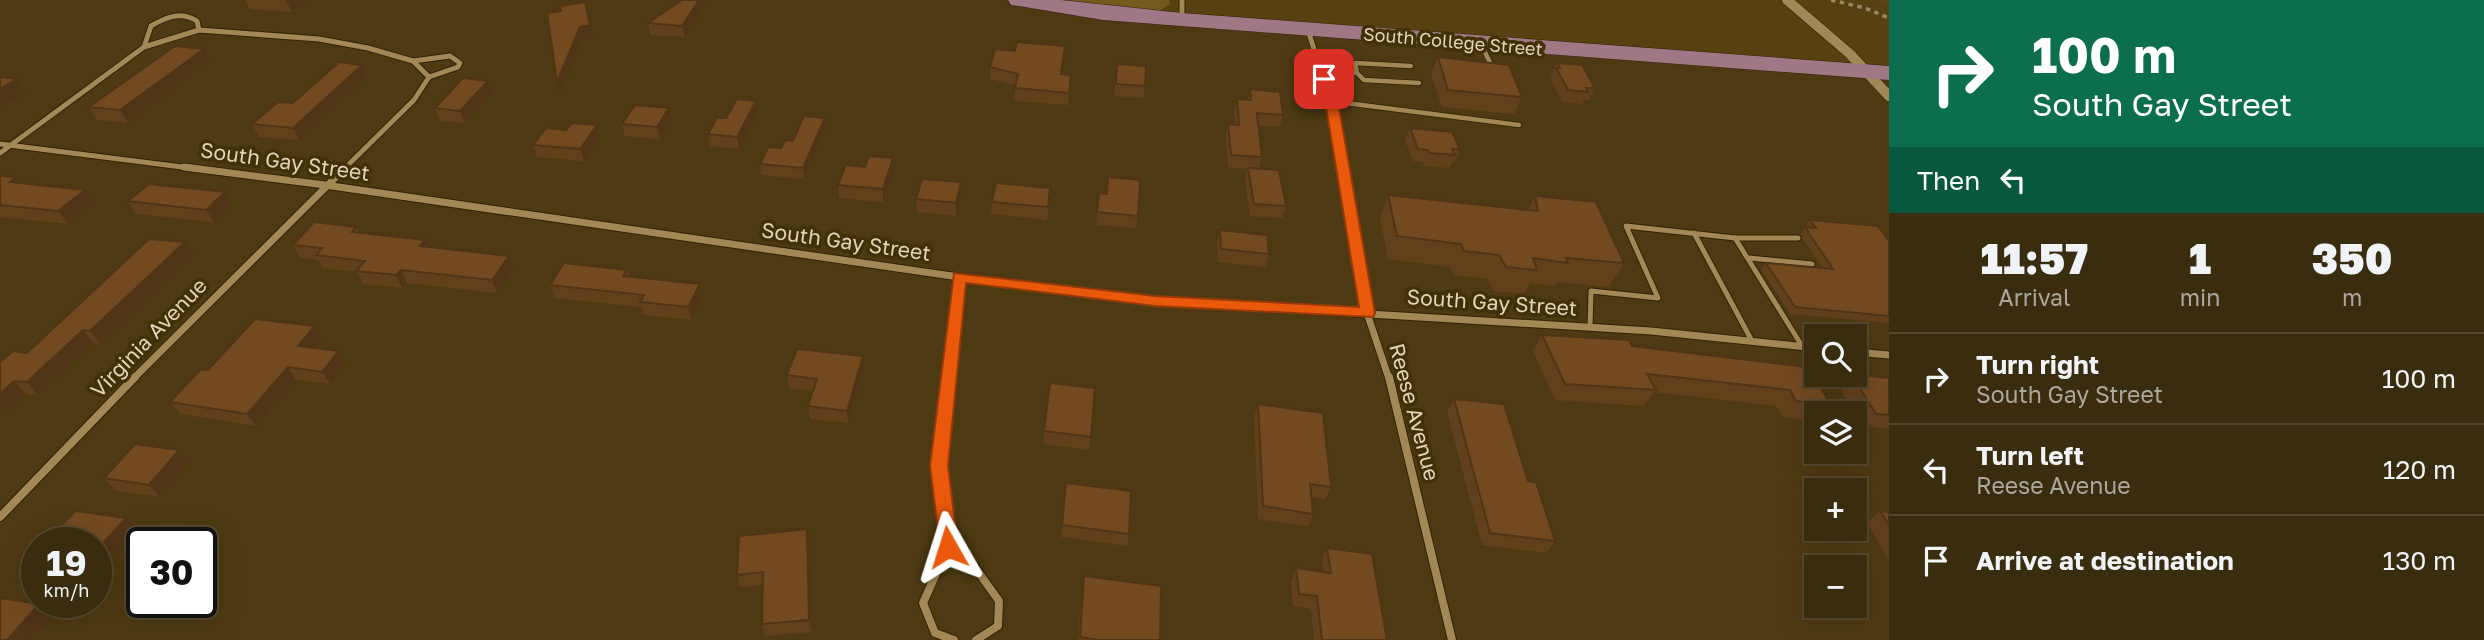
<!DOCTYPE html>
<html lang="en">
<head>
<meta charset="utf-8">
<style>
	:root { --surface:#3a2c0e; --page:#45381c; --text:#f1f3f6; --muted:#aba79e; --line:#54482e }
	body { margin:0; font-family:"Golos Text",sans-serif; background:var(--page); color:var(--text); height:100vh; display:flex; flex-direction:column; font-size:26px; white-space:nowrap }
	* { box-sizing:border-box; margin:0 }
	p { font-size:23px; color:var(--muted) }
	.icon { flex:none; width:38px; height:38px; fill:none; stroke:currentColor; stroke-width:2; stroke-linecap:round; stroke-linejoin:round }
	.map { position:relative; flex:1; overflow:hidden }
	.sheet { display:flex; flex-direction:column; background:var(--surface); width:595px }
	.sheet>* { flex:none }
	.banner { background:#0b6e4f; color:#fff; overflow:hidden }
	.controls { position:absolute; left:1804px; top:324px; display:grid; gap:14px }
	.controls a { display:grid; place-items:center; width:63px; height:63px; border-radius:0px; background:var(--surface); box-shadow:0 7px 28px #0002,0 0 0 2px var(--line); font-size:35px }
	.speed { position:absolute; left:21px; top:527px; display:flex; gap:14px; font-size:35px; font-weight:700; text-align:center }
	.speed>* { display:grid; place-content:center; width:91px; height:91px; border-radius:50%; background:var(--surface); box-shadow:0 7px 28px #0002,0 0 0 2px var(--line); line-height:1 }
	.speed small { font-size:18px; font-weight:400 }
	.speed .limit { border:4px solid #111; border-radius:10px; background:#fff; color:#111 }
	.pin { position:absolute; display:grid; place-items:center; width:60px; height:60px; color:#fff; margin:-30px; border-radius:14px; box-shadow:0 4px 10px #0006 }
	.me { position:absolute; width:77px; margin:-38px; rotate:354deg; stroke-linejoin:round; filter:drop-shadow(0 0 5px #0008) }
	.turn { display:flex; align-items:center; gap:24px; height:147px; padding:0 28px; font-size:32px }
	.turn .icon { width:91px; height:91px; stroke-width:2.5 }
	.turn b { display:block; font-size:49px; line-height:60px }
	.then { display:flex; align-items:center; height:66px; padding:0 28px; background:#0003; gap:14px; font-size:26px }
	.eta { display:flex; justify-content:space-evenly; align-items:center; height:119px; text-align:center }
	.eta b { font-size:42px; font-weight:800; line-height:49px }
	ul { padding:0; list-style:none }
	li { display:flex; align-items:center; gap:21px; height:91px; padding:0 28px; border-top:2px solid var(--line) }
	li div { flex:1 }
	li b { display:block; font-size:26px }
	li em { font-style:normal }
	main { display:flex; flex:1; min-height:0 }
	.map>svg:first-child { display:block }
	.built { fill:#574111 }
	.green { fill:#755a20 }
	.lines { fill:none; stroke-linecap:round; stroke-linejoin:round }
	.service-far1-casing { stroke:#2f2206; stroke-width:6 }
	.service-casing { stroke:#2f2206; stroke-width:7 }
	.minor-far2-casing { stroke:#2f2206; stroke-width:7 }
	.minor-far1-casing { stroke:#2f2206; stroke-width:9 }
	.minor-casing { stroke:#2f2206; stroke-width:10 }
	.tertiary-casing { stroke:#2f2206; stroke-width:11 }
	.primary-casing { stroke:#2f2206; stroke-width:1 }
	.path { stroke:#998867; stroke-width:3.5; stroke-dasharray:4.5 4.5; stroke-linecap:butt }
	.service-far1 { stroke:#a28854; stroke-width:4.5 }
	.service { stroke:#a28854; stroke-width:5 }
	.minor-far2 { stroke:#a28854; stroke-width:5 }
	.minor-far1 { stroke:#a28854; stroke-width:7 }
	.minor { stroke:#a28854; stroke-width:8 }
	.tertiary { stroke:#a28854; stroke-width:10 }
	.primary { fill:#a07784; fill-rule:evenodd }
	.wall { fill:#63401c }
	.shaded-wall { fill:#503416 }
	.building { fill:#734a20; stroke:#503416; stroke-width:2 }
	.route { fill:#ea580c; stroke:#983908; stroke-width:2 }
	.labels { text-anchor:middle; stroke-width:7; stroke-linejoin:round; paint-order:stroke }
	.far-street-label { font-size:18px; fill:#e2d4ba; stroke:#423006 }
	.street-label { font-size:21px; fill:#e2d4ba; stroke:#423006 }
</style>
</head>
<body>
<main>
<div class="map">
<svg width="1889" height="640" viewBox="0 0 1889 640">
	<rect width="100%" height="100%" fill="#4d3a12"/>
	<polygon class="built" points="1019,0 1889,0 1889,73"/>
	<polygon class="green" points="1062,0 1169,0 1170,4 1159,11"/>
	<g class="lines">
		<defs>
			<g id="service-far1">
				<polyline points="1481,44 1492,67"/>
				<polyline points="1321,71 1357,73 1364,80 1419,83"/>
				<polyline points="1357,73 1355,63 1411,66"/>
				<polyline points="1330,101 1519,125"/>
			</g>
			<g id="service">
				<polyline points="1694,233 1752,341"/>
				<polyline points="1735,238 1802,346"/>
				<polyline points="1749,258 1812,264"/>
				<polyline points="1590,327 1591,291 1658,298 1626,226 1735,238 1798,238"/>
			</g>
			<g id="minor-far2">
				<polyline points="1182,0 1182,20"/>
				<polyline points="1308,30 1334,113 1343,169"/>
				<path d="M144,47L151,26C166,17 181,11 197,21L199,30"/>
				<polyline points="413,61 450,56 460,63 458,67 429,77"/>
				<polyline points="0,144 198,169"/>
				<polyline points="0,153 144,47 199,30 319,39 368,48 413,61 429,77 414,100 344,169"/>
			</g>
			<g id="minor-far1">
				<polyline points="184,167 325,185 959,277 1155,301 1651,331 1816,348"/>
				<polyline points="1343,167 1367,313 1389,379"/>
				<polyline points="1855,352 1889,355"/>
				<polyline points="133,379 346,167"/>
				<polyline points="948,379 959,277"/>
			</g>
			<g id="minor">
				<polyline points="1389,377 1452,640"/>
				<polyline points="0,517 135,377"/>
				<polyline points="948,547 939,466 948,377"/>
				<polyline points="954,640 935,633 923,603 948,547 974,566 999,601 998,626 976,640"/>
			</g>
			<polyline id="tertiary" points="1787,0 1850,54 1889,96"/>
			<polygon id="primary" points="1008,0 1061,0 1182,13 1889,66 1889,80 1103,20 1019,6 1011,5"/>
		</defs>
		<use href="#service-far1" class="service-far1-casing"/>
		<use href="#service" class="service-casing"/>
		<use href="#minor-far2" class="minor-far2-casing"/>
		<use href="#minor-far1" class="minor-far1-casing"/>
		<use href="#minor" class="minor-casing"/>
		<use href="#tertiary" class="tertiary-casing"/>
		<use href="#primary" class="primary-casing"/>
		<polyline class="path" points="1831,0 1865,8 1889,18"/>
		<use href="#service-far1" class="service-far1"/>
		<use href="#service" class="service"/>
		<use href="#minor-far2" class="minor-far2"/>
		<use href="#minor-far1" class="minor-far1"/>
		<use href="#minor" class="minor"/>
		<use href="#tertiary" class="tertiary"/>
		<use href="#primary" class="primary"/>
	</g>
	<g class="wall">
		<polygon points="245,0 308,0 292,12 250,9"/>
		<polygon points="682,0 709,0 685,37 650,35 648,23"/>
		<polygon points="1876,0 1889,0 1889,5"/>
		<polygon points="1438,57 1522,97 1514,114 1442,107 1431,74"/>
		<polygon points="210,60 128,123 97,120 89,107"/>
		<polygon points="1557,63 1595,88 1589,100 1584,100 1582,104 1562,102 1551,80 1552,77 1551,75"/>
		<polygon points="1117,64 1145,86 1143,98 1114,96"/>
		<polygon points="362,65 367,76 299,140 259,137 252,124"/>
		<polygon points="990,67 1071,75 1068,105 1014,101 1016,85 990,79"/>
		<polygon points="488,81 492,93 465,123 440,121 435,108"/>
		<polygon points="1250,89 1283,115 1280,127 1259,126 1262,157 1259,169 1286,206 1282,218 1250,216 1245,180 1247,169 1228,167 1226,137 1228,124 1235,125 1234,111 1237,99 1248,100"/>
		<polygon points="758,113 739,149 710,146 708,134 726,118"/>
		<polygon points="825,118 826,128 804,179 761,175 760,164"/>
		<polygon points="672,121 660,140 625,136 622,124"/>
		<polygon points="597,125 601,137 584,161 537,157 533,145 566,130"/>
		<polygon points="1410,128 1460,150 1455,162 1452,162 1450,168 1424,166 1423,162 1413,161 1405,140"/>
		<polygon points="894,171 883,202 839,198 838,185"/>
		<polygon points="0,176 21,183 85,190 94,203 68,224 0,217"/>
		<polygon points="1108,177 1138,216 1136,228 1096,225 1099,193 1106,194"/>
		<polygon points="1050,188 1047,220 991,214 992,202"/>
		<polygon points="225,192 233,204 214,222 136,214 128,201"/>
		<polygon points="961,195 956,216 917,212 916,199"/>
		<polygon points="1388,195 1528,210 1535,196 1624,263 1609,287 1557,282 1555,286 1530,283 1524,294 1494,291 1487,279 1454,275 1450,267 1388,259 1380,218"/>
		<polygon points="1810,220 1889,241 1889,323 1790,314 1761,269 1766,263 1823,268 1803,239 1801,234"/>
		<polygon points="356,227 359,232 429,247 514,269 497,293 407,283 402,288 363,284 357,272 323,268 318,260 300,258 293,245"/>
		<polygon points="1220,230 1269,254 1265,267 1218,262 1217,243"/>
		<polygon points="193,255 100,344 94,343 38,395 26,394 0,418 0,362 27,353"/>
		<polygon points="627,270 629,276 700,284 703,297 691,320 644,315 641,307 554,298 550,285"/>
		<polygon points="1542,335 1808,367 1831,405 1824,413 1816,413 1816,421 1783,417 1776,406 1654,392 1644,406 1555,400 1533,351"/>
		<polygon points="322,338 314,348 346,363 330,384 296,380 256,426 180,414 170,402 208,370"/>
		<polygon points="864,369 848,423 810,419 808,406 813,391 789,388 787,375"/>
		<polygon points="1851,374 1889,378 1889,429 1864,426 1839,387"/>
		<polygon points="1050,383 1091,437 1089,450 1043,444"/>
		<polygon points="1454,399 1528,481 1555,541 1546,553 1482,545 1447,412"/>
		<polygon points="1258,404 1331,487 1325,499 1311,497 1313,514 1308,527 1258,519 1254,417"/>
		<polygon points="179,450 189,463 160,497 116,491 104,478"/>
		<polygon points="1066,483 1129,534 1127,546 1061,537"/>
		<polygon points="1880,511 1889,512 1889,560 1867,523"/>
		<polygon points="807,529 809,542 812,632 765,636 762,624 763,585 740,587 737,575"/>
		<polygon points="1327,548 1387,640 1314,640 1311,609 1293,606 1291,581 1296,568 1323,572 1322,560"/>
		<polygon points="37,552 37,567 29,560"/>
		<polygon points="1084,576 1160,640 1078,640 1082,588"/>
	</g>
	<g class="shaded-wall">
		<polygon points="288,0 308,0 292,12 286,1"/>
		<polygon points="699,0 709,0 685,37 682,26"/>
		<polygon points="585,2 593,37 583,38 560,94 557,82"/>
		<polygon points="204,49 210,60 128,123 120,110"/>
		<polygon points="362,65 367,76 299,140 293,128"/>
		<polygon points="17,79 25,91 0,107 0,89"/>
		<polygon points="488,81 492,93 465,123 460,111"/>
		<polygon points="756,101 758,113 739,149 737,137"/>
		<polygon points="669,108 672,121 660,140 657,127"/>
		<polygon points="825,118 826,128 804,179 803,168"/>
		<polygon points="597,125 601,137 584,161 580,149"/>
		<polygon points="893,158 894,171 883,202 883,189"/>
		<polygon points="16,177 26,190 10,182"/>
		<polygon points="961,182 961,195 956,216 956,203"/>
		<polygon points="85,190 94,203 68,224 58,211"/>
		<polygon points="225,192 233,204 214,222 206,210"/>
		<polygon points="425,240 431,252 420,246"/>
		<polygon points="185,242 193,255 100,344 90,331"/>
		<polygon points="509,256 514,269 497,293 492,280"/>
		<polygon points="401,270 407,283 402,288 396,275"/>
		<polygon points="700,284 703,297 691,320 688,307"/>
		<polygon points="315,326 322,338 305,358 298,346"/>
		<polygon points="83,330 94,343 38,395 27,382"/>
		<polygon points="339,351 346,363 330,384 322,372"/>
		<polygon points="863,356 864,369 848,423 847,411"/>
		<polygon points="288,367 296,380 256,426 247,414"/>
		<polygon points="14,381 26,394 0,418 0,394"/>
		<polygon points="179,450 189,463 160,497 149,485"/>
		<polygon points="126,518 137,530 96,578 96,551"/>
		<polygon points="807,529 809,542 812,632 809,620"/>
		<polygon points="39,604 53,616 32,640 7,640"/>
	</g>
	<g class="building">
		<polygon points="682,0 699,0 682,26 648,23"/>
		<polygon points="585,2 590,25 580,27 557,82 547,13 561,11 560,6"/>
		<polygon points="1017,42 1065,46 1061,74 1071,75 1069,93 1015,88 1018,74 990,67 995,49 1015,51"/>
		<polygon points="175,46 204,49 120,110 89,107"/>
		<polygon points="1438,57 1509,65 1522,97 1448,90"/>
		<polygon points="339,62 362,65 293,128 252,124 278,102 293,103"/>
		<polygon points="1557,63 1582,65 1595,88 1586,88 1588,92 1568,90 1556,68 1560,68"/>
		<polygon points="1117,64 1146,66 1145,86 1116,84"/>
		<polygon points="0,77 17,79 0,89"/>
		<polygon points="463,78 488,81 460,111 435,108"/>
		<polygon points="1250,89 1280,92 1283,115 1257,113 1262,157 1231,155 1228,124 1239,125 1237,99 1251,100"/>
		<polygon points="737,99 756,101 737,137 708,134 717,118 726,118"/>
		<polygon points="635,105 669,108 657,127 622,124"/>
		<polygon points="804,116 825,118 803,168 760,164 768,147 781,148 785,140 793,141"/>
		<polygon points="572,123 597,125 580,149 533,145 546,128 566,130"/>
		<polygon points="1410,128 1452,132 1460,150 1452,149 1455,155 1429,153 1428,150 1418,149"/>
		<polygon points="869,156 893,158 883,189 838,185 846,165 865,167"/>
		<polygon points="1248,168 1279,170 1286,206 1254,204"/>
		<polygon points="0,176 16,177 10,182 85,190 58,211 0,205"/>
		<polygon points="1108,177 1140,180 1138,216 1097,212 1099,193 1107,194"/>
		<polygon points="922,179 961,182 956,203 916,199"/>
		<polygon points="996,183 1050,188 1048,207 992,202"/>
		<polygon points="149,184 225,192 206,210 128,201"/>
		<polygon points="1388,195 1538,211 1535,196 1596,202 1624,263 1566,258 1568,263 1533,258 1537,270 1506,267 1499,255 1464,251 1461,244 1397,236"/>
		<polygon points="1810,220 1878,226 1889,241 1889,316 1795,307 1766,263 1833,269 1808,232 1806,227 1816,228"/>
		<polygon points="314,222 356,227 352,232 425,240 420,246 509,256 492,280 401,270 396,275 356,271 365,261 316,255 322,248 293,245"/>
		<polygon points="1220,230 1267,235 1269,254 1221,249"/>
		<polygon points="149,239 185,242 90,331 83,330 27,382 14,381 0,394 0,362 13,351 27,353"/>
		<polygon points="564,263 627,270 623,276 700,284 688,307 640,302 644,295 550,285"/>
		<polygon points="255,319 315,326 298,346 339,351 322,372 288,367 247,414 170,402 201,369 208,370"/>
		<polygon points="1542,335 1629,340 1632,346 1808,367 1831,405 1796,401 1790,390 1647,374 1656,390 1565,384"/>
		<polygon points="797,349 863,356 847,411 808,406 817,379 787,375"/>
		<polygon points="1851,374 1889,378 1889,415 1876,414"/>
		<polygon points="1050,383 1095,388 1091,437 1044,431"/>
		<polygon points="1454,399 1504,404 1528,481 1536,482 1555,541 1490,533"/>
		<polygon points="1258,404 1323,413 1331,487 1310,484 1313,514 1263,506"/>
		<polygon points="135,444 179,450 149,485 104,478"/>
		<polygon points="1066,483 1131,491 1129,534 1062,525"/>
		<polygon points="75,511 126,518 96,551 96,542 46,542"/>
		<polygon points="1880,511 1889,512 1889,525"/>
		<polygon points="807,529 809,620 762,624 763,572 737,575 739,536"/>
		<polygon points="1327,548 1372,554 1387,640 1322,640 1317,596 1299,594 1296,568 1331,573"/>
		<polygon points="37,552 37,561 29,560"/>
		<polygon points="1084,576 1161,586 1160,640 1100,640 1080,637"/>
		<polygon points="0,598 39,604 7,640 0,640"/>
	</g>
	<polygon class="route" points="1324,76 1330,79 1340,113 1375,313 1373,317 1155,306 966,283 948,466 958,547 955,553 948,555 941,553 930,466 954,273 1155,296 1359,307 1327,113 1318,79"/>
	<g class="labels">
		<g class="far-street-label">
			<text transform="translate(1453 42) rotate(5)" y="6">South College Street</text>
		</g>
		<g class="street-label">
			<text transform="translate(285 162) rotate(8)" y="7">South Gay Street</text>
			<text transform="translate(846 242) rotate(8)" y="7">South Gay Street</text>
			<text transform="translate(1492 303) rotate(4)" y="7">South Gay Street</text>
			<text transform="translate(149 338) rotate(-46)" y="7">Virginia Avenue</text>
			<text transform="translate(1414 412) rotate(75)" y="7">Reese Avenue</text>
		</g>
	</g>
</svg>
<div class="controls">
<a><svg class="icon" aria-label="search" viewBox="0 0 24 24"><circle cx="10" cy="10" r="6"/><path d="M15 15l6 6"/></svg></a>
<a><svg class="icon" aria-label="layers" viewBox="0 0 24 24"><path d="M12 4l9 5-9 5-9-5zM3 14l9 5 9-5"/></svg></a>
<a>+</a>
<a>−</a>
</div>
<div class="speed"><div>19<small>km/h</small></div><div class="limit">30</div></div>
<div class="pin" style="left:1324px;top:79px;background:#d93025"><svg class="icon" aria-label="arrive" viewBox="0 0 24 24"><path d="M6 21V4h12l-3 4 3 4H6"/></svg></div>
<svg class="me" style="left:948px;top:547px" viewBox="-20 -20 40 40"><path d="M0-17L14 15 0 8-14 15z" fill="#ea580c" stroke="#fff" stroke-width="4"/></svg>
</div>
<section class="sheet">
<div class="banner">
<div class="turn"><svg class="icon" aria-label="right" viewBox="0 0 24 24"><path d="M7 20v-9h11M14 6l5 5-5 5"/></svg><div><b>100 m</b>South Gay Street</div></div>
<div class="then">Then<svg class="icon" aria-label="left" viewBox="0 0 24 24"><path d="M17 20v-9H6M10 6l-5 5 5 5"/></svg></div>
</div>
<div class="eta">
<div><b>11:57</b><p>Arrival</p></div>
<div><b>1</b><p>min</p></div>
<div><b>350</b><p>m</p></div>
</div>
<ul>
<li><svg class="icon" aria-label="right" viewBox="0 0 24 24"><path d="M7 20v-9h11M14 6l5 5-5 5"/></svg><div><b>Turn right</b><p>South Gay Street</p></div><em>100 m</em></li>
<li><svg class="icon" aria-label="left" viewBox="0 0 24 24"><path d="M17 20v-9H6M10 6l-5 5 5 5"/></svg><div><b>Turn left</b><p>Reese Avenue</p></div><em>120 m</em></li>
<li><svg class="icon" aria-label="arrive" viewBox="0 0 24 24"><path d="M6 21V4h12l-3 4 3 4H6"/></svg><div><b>Arrive at destination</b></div><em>130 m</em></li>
</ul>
</section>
</main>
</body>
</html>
